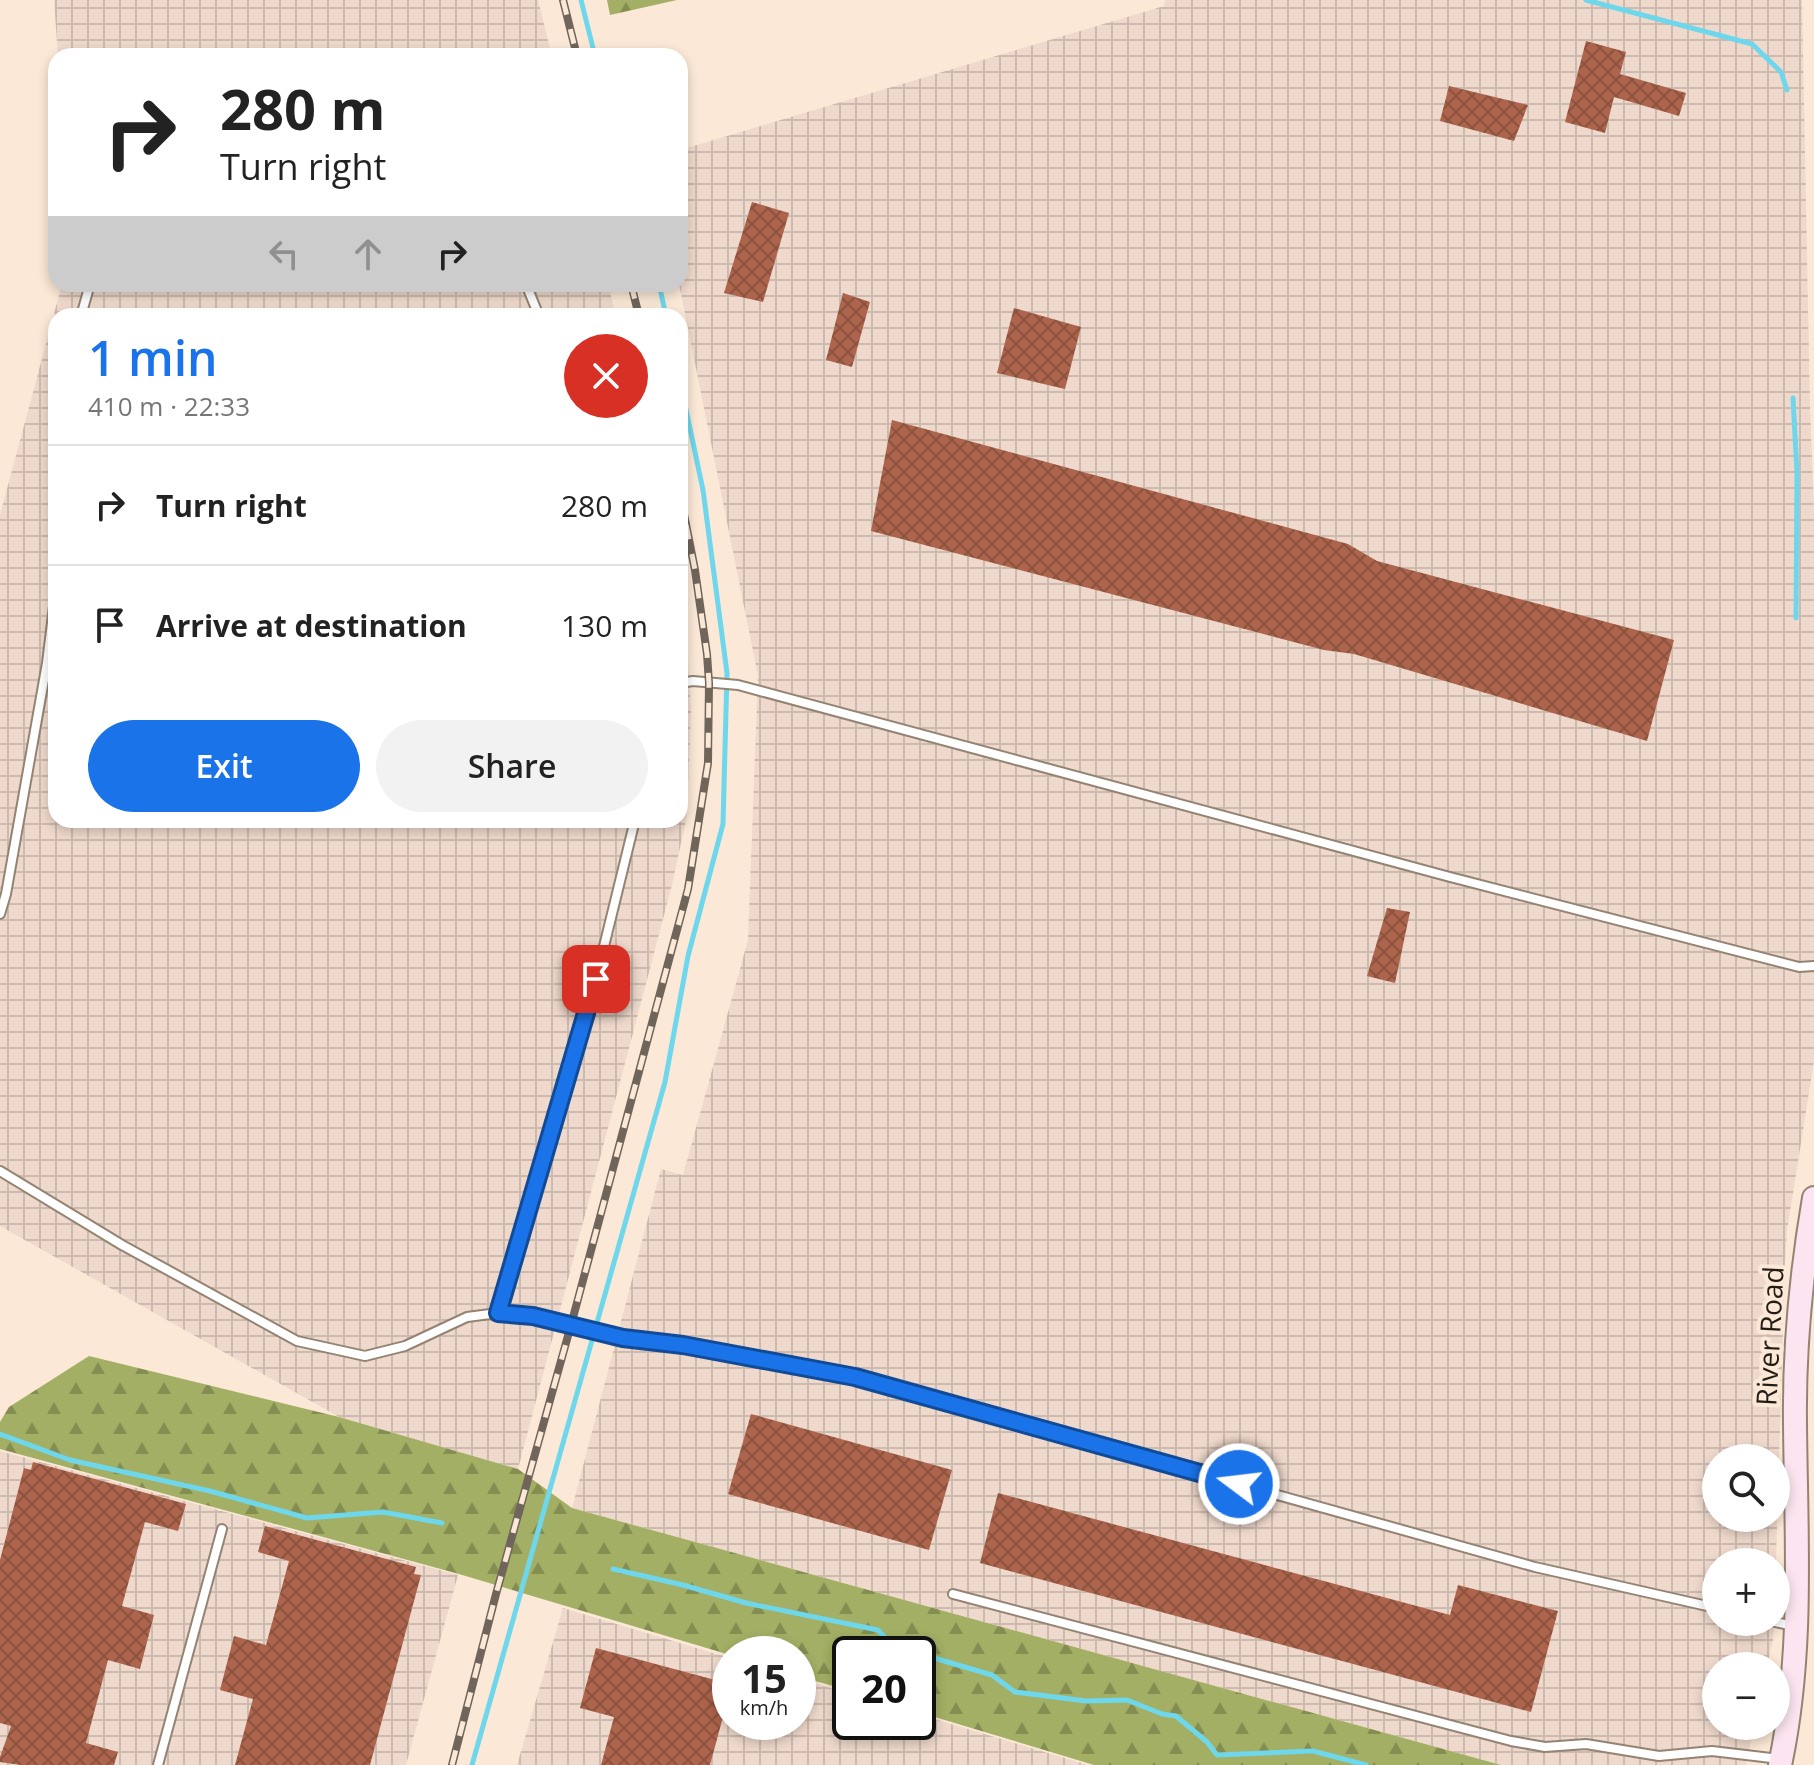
<!DOCTYPE html>
<html lang="en">
<head>
<meta charset="utf-8">
<style>
	:root { --surface:#fff; --page:#f2f2f2; --text:#222; --muted:#767676; --line:#e0e0e0; --accent:#1a73e8 }
	body { margin:0; font-family:"Open Sans",sans-serif; background:var(--page); color:var(--text); height:100vh; display:flex; flex-direction:column; font-size:30px; white-space:nowrap }
	* { box-sizing:border-box; margin:0 }
	p { font-size:26px; color:var(--muted) }
	.icon { flex:none; width:44px; height:44px; fill:none; stroke:currentColor; stroke-width:2; stroke-linecap:round; stroke-linejoin:round }
	.map { position:relative; flex:1; overflow:hidden }
	.details { position:absolute; left:48px; top:308px; width:640px; height:520px; display:flex; flex-direction:column; background:var(--surface); border-radius:24px; box-shadow:0 4px 12px #0003 }
	.details>* { flex:none }
	.guide { position:absolute; left:48px; top:48px; width:640px; height:244px; border-radius:24px; box-shadow:0 4px 12px #0003; background:#fff; color:var(--text); overflow:hidden }
	.fabs { position:absolute; left:1702px; top:1444px; display:grid; gap:16px }
	.fabs a { display:grid; place-items:center; width:88px; height:88px; border-radius:50%; background:var(--surface); box-shadow:0 4px 12px #0003; font-size:40px }
	.speed { position:absolute; left:712px; top:1636px; display:flex; gap:16px; font-size:40px; font-weight:700; text-align:center }
	.speed>* { display:grid; place-content:center; width:104px; height:104px; border-radius:50%; background:var(--surface); box-shadow:0 4px 12px #0003; line-height:1 }
	.speed small { font-size:20px; font-weight:400 }
	.speed .limit { border:4px solid #111; border-radius:12px; background:#fff; color:#111 }
	.pin { position:absolute; display:grid; place-items:center; width:68px; height:68px; color:#fff; margin:-34px; border-radius:16px; box-shadow:0 4px 12px #0006 }
	.me { position:absolute; width:88px; margin:-44px; rotate:285deg; stroke-linejoin:round; filter:drop-shadow(0 0 6px #0008) }
	.turn { display:flex; align-items:center; gap:28px; height:168px; padding:0 40px; font-size:36px }
	.turn .icon { width:104px; height:104px; stroke-width:2.5 }
	.turn b { display:block; font-size:56px; line-height:68px }
	.lanes { display:flex; align-items:center; height:76px; padding:0 40px; background:#0003; justify-content:center; gap:40px; direction:ltr }
	.lanes .off { opacity:.35 }
	.round { display:grid; place-items:center; flex:none; width:84px; height:84px; border-radius:42px; background:var(--page) }
	.summary { display:flex; align-items:center; justify-content:space-between; height:136px; padding:0 40px }
	h1 { font-size:48px; font-weight:600; line-height:60px; color:var(--accent) }
	.button { display:flex; gap:16px; margin-top:auto; padding:16px 40px }
	.button a { flex:1; height:92px; border-radius:48px; background:var(--accent); color:#fff; font-size:32px; font-weight:600; line-height:92px; text-align:center }
	.button a+a { background:var(--page); color:var(--text) }
	ul { padding:0; list-style:none }
	li { display:flex; align-items:center; gap:24px; height:120px; padding:0 40px; border-top:2px solid var(--line) }
	li div { flex:1 }
	li b { display:block; font-size:30px }
	li em { font-style:normal }
	.map>svg:first-child { display:block }
	.industrial { fill:url(#industrial-grid); fill-rule:evenodd }
	.forest { fill:url(#forest-firs) }
	.lines { fill:none; stroke-linecap:round; stroke-linejoin:round }
	.stream { stroke:#6ed7eb; stroke-width:5 }
	.building { fill:url(#building-cross-hatch) }
	.lane-casing { stroke:#948373; stroke-width:12 }
	.secondary-casing { stroke:#948373; stroke-width:26 }
	.lane { stroke:#fff; stroke-width:8 }
	.secondary { stroke:#fce5f1; stroke-width:22 }
	.rail-casing { stroke:#6f655a; stroke-width:8 }
	.rail { stroke:#fbe8d6; stroke-width:5; stroke-dasharray:15; stroke-linecap:butt }
	.route-casing { stroke:#114b97; stroke-width:20 }
	.route { stroke:#1a73e8; stroke-width:14 }
	.labels { text-anchor:middle; stroke-width:8; stroke-linejoin:round; paint-order:stroke }
	.street-label { font-size:28px; fill:#221c15; stroke:#fbe8d6 }
</style>
</head>
<body>
<div class="map">
<svg width="1814" height="1765" viewBox="0 0 1814 1765">
	<defs>
		<pattern id="industrial-grid" width="8" height="8" patternUnits="userSpaceOnUse" patternTransform="scale(2)"><rect width="8" height="8" fill="#efd9cc"/><path d="M0 4h8M4 0v8" fill="none" stroke="#cdbaae"/></pattern>
		<pattern id="forest-firs" width="22" height="20" patternUnits="userSpaceOnUse" patternTransform="scale(2)"><rect width="22" height="20" fill="#a3af64"/><path d="M5 1l3.5 6h-7zM16 11l3.5 6h-7z" fill="#848e51"/></pattern>
		<pattern id="building-cross-hatch" width="8" height="8" patternUnits="userSpaceOnUse" patternTransform="scale(2)"><rect width="8" height="8" fill="#ad644c"/><path d="M0 0l8 8M0 8l8-8" fill="none" stroke="#8c523e"/></pattern>
	</defs>
	<rect width="100%" height="100%" fill="#fbe8d6"/>
	<g class="industrial">
		<polygon points="54,0 538,0 552,56 58,56"/>
		<path d="M1165,0H1802L1810,407L1814,511V1061L1787,1231L1785,1260L1776,1562H1716V1622H1774L1773,1640L1767,1666H1716V1726H1754L1746,1765H1501L572,1508L661,1169L683,1175L748,940L758,676L679,284L680,150L1164,6ZM1716,1458H1776V1518H1716Z"/>
		<polygon points="62,284 608,284 616,316 56,316 56,820 680,820 680,580 684,595 691,710 687,815 672,885 518,1469 339,1417 0,1226 0,515"/>
		<polygon points="0,1451 458,1575 406,1765 0,1765"/>
		<polygon points="563,1608 730,1658 730,1722 798,1722 798,1678 850,1694 850,1722 918,1722 918,1714 1088,1765 517,1765"/>
	</g>
	<g class="forest">
		<polygon points="607,0 677,0 610,15"/>
		<polygon points="89,1356 339,1417 518,1469 572,1508 1501,1765 1094,1765 918,1712 918,1654 850,1654 850,1691 798,1676 798,1654 730,1655 459,1574 0,1449 0,1422 9,1407"/>
	</g>
	<g class="lines">
		<g class="stream">
			<polyline points="581,0 595,56"/>
			<polyline points="1586,0 1752,44 1781,72 1787,90"/>
			<polyline points="659,284 666,316"/>
			<polyline points="1793,398 1797,473 1796,618"/>
			<polyline points="0,1434 70,1460 210,1491 307,1518 383,1512 442,1523"/>
			<polyline points="613,1569 683,1585 746,1603 878,1630 893,1646 992,1675 1015,1692 1086,1701 1127,1700 1162,1714 1176,1716 1207,1742 1217,1755 1313,1751 1366,1765"/>
			<polyline points="472,1765 665,1082 688,956 723,824 727,673 703,490 680,381"/>
		</g>
	</g>
	<g class="building">
		<polygon points="1586,41 1626,52 1620,74 1686,93 1679,116 1614,97 1605,133 1565,122"/>
		<polygon points="1449,86 1528,105 1514,141 1440,121"/>
		<polygon points="752,202 789,213 763,302 724,293"/>
		<polygon points="843,293 870,302 852,367 826,360"/>
		<polygon points="1014,308 1081,327 1065,389 997,373"/>
		<polygon points="892,420 1348,544 1377,561 1674,640 1647,741 1354,654 1324,650 871,531"/>
		<polygon points="1387,908 1410,912 1395,983 1367,976"/>
		<polygon points="751,1414 952,1470 929,1550 728,1494"/>
		<polygon points="33,1462 186,1504 178,1531 145,1522 122,1606 154,1615 140,1669 108,1660 86,1743 118,1752 114,1765 20,1765 0,1762 0,1757 11,1726 0,1723 0,1560 24,1468 31,1470"/>
		<polygon points="998,1493 1450,1615 1458,1585 1558,1611 1531,1712 980,1563"/>
		<polygon points="265,1526 416,1567 414,1574 421,1575 370,1765 235,1765 253,1699 220,1690 234,1636 266,1645 289,1561 258,1552"/>
		<polygon points="596,1648 730,1684 730,1691 710,1765 601,1765 614,1717 580,1708"/>
	</g>
	<g class="lines">
		<defs>
			<g id="lane">
				<polyline points="526,284 539,316"/>
				<polyline points="81,316 90,284"/>
				<polyline points="680,683 693,681 738,685 1450,877 1799,967 1814,966"/>
				<polyline points="0,914 6,894 47,663 56,590"/>
				<polyline points="0,1171 122,1245 297,1341 365,1356 405,1346 467,1317 498,1313 533,1316 623,1338 683,1345 855,1377 1535,1567 1716,1608"/>
				<polyline points="498,1313 596,979 635,820"/>
				<polyline points="953,1594 1511,1741 1545,1747 1586,1744 1659,1756 1712,1751 1780,1759"/>
				<polyline points="1775,1622 1794,1626"/>
				<polyline points="158,1765 222,1529"/>
			</g>
			<path id="secondary" d="M1780,1765C1804,1652 1796,1538 1795,1423C1794,1346 1801,1274 1814,1198"/>
		</defs>
		<use href="#lane" class="lane-casing"/>
		<use href="#secondary" class="secondary-casing"/>
		<use href="#lane" class="lane"/>
		<use href="#secondary" class="secondary"/>
		<defs>
			<g id="rail">
				<polyline points="563,0 577,56"/>
				<polyline points="631,284 639,316"/>
				<polyline points="452,1765 496,1594 571,1325 688,889 708,763 709,683 707,654 695,570 680,494"/>
			</g>
		</defs>
		<use href="#rail" class="rail-casing"/>
		<use href="#rail" class="rail"/>
	</g>
	<g class="lines">
		<defs>
			<polyline id="route" points="596,979 498,1313 533,1316 623,1338 683,1345 855,1377 1239,1484"/>
		</defs>
		<use href="#route" class="route-casing"/>
		<use href="#route" class="route"/>
	</g>
	<g class="labels">
		<g class="street-label">
			<text transform="translate(1770 1336) rotate(-87)" y="10">River Road</text>
		</g>
	</g>
</svg>
<div class="fabs">
<a><svg class="icon" aria-label="search" viewBox="0 0 24 24"><circle cx="10" cy="10" r="6"/><path d="M15 15l6 6"/></svg></a>
<a>+</a>
<a>−</a>
</div>
<div class="speed"><div>15<small>km/h</small></div><div class="limit">20</div></div>
<div class="pin" style="left:596px;top:979px;background:#d93025"><svg class="icon" aria-label="arrive" viewBox="0 0 24 24"><path d="M6 21V4h12l-3 4 3 4H6"/></svg></div>
<svg class="me" style="left:1239px;top:1484px" viewBox="-20 -20 40 40"><circle r="17" fill="#1a73e8" stroke="#fff" stroke-width="3"/><path d="M0-11L8 9 0 5-8 9z" fill="#fff"/></svg>
<div class="guide">
<div class="turn"><svg class="icon" aria-label="right" viewBox="0 0 24 24"><path d="M7 20v-9h11M14 6l5 5-5 5"/></svg><div><b>280 m</b>Turn right</div></div>
<div class="lanes"><svg class="icon off" aria-label="left" viewBox="0 0 24 24"><path d="M17 20v-9H6M10 6l-5 5 5 5"/></svg><svg class="icon off" aria-label="ahead" viewBox="0 0 24 24"><path d="M12 20V5M6 11l6-6 6 6"/></svg><svg class="icon" aria-label="right" viewBox="0 0 24 24"><path d="M7 20v-9h11M14 6l5 5-5 5"/></svg></div>
</div>
<section class="details">
<div class="summary"><div><h1>1 min</h1><p>410 m · 22:33</p></div><a class="round" style="background:#d93025;color:#fff"><svg class="icon" aria-label="close" viewBox="0 0 24 24"><path d="M6 6l12 12M18 6L6 18"/></svg></a></div>
<ul>
<li><svg class="icon" aria-label="right" viewBox="0 0 24 24"><path d="M7 20v-9h11M14 6l5 5-5 5"/></svg><div><b>Turn right</b></div><em>280 m</em></li>
<li><svg class="icon" aria-label="arrive" viewBox="0 0 24 24"><path d="M6 21V4h12l-3 4 3 4H6"/></svg><div><b>Arrive at destination</b></div><em>130 m</em></li>
</ul>
<div class="button"><a>Exit</a><a>Share</a></div>
</section>
</div>
</body>
</html>
